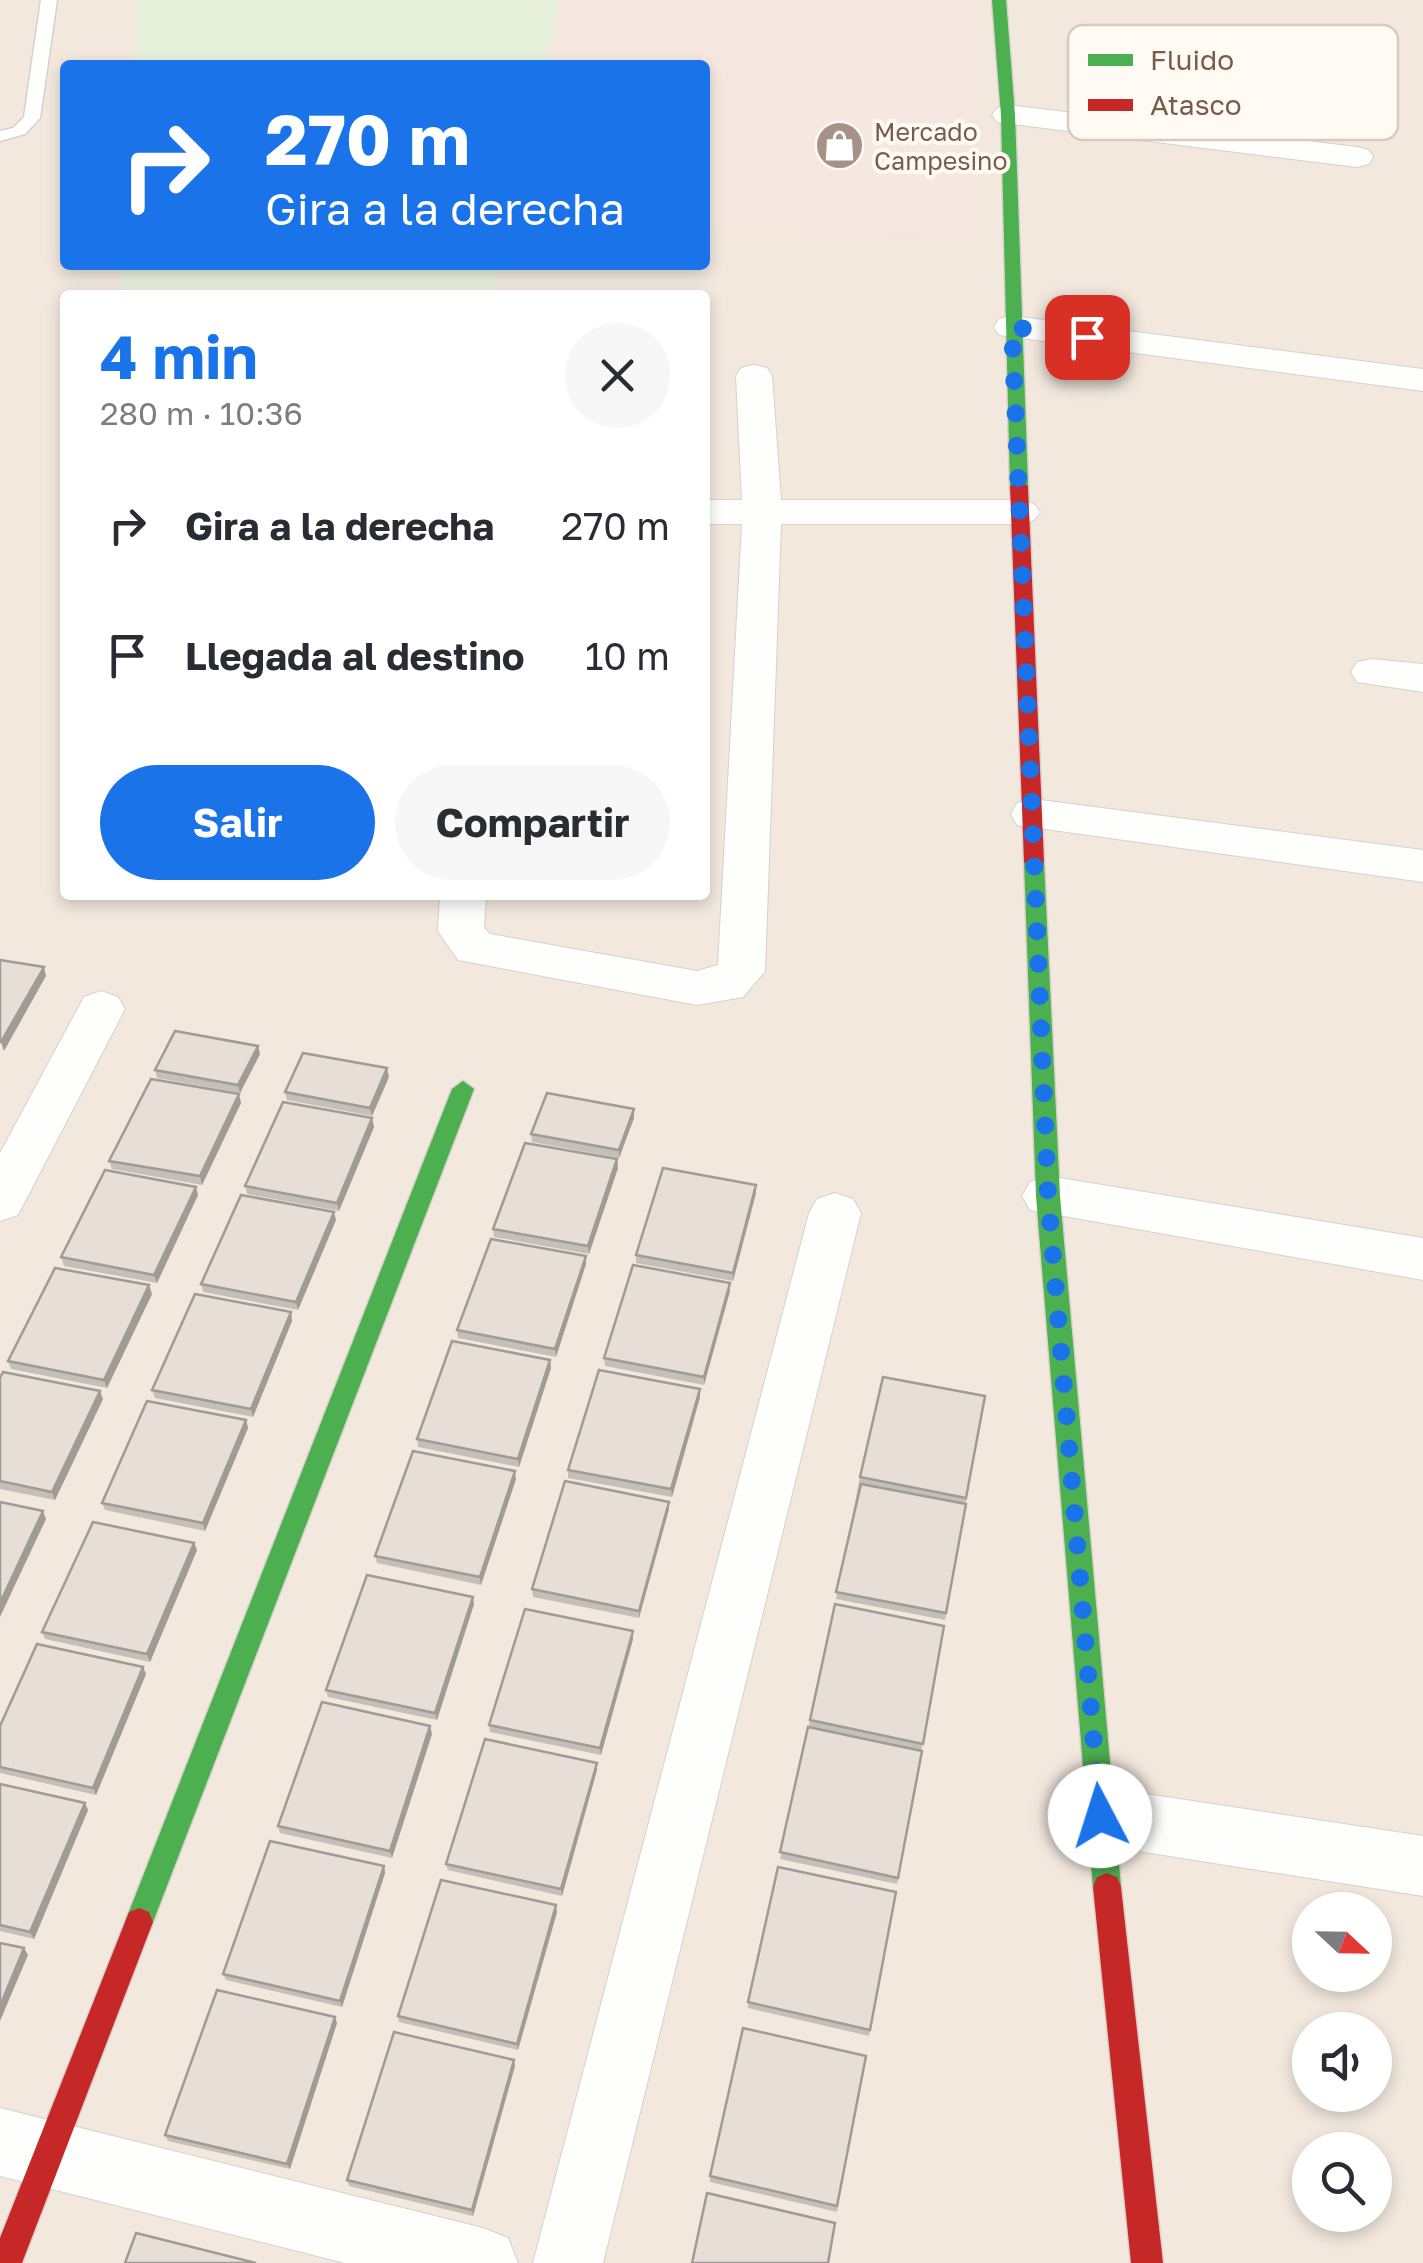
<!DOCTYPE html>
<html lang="es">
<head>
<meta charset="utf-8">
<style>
	:root { --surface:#fff; --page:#f7f7f7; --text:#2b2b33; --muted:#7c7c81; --accent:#1a73e8 }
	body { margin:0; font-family:"Golos Text",sans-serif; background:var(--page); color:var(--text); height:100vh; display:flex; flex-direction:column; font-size:38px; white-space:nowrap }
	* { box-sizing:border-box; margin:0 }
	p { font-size:32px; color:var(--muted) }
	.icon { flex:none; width:55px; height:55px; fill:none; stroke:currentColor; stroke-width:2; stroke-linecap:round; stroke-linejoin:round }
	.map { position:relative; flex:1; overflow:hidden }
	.drawer { position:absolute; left:60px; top:290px; width:650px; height:610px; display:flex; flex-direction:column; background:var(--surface); border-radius:10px; box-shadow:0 5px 15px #0003 }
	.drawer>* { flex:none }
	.top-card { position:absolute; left:60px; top:60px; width:650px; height:210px; border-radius:10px; box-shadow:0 5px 15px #0003; background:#1a73e8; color:#fff; overflow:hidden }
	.needle { width:65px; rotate:112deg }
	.fabs { position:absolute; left:1292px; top:1892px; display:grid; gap:20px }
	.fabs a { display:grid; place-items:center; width:100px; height:100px; border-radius:50%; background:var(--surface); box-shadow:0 5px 15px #0003; font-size:50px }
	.pin { position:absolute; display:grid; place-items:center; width:85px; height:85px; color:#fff; margin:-42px; border-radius:20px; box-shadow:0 5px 15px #0006 }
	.me { position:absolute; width:110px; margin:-55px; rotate:355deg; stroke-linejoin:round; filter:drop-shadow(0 0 8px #0008) }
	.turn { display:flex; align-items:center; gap:35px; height:210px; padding:0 40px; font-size:45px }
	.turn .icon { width:130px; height:130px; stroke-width:2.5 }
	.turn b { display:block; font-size:70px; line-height:85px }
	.round { display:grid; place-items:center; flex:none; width:105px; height:105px; border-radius:52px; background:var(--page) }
	.headline { display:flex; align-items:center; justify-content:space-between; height:170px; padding:0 40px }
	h1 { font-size:60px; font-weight:700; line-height:75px; color:var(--accent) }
	.primary-button { display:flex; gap:20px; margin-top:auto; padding:20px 40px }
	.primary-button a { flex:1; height:115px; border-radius:60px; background:var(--accent); color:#fff; font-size:40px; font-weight:700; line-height:115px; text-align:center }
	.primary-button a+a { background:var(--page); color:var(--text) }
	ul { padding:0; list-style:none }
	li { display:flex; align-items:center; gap:30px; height:130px; padding:0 40px }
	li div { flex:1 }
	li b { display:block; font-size:38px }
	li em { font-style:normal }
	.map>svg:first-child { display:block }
	.residential { fill:#f2e8de; fill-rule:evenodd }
	.commercial { fill:#f6e8e1 }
	.green { fill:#e7f0db }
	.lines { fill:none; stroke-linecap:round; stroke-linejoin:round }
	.lane-casing { stroke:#d7d1cb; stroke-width:3 }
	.street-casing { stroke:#d7d1cb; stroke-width:2 }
	.fast-casing { stroke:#d9d2cb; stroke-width:3 }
	.jam-casing { stroke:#d9d2cb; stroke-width:3 }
	.lane { fill:#fefefd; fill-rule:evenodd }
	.street { fill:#fefefd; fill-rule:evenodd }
	.fast { fill:#4caf50; fill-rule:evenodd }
	.jam { fill:#c62828; fill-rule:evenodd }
	.wall { fill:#c6bfb9 }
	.shaded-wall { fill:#a19b96 }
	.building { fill:#e6ded7; stroke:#a19b96; stroke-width:2.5 }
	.route { stroke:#1a73e8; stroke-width:18; stroke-dasharray:0 32.4 }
	.labels { text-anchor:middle; stroke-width:8; stroke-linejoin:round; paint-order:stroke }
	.far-poi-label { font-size:25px; fill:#7a5c4d; stroke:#fffaf3; text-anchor:start }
	.key { fill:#fffaf3; stroke:#d7cbc1; stroke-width:2.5 }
	.key-label { font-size:28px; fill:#7a5c4d }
</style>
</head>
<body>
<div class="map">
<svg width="1423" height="2263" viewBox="0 0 1423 2263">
	<rect width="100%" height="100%" fill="#f9f5f0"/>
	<path class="residential" d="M0,0H1423V2263H0ZM65,65H705V265H65ZM65,295H705V895H65ZM1310,1910H1375V1975H1310ZM1310,2030H1375V2095H1310ZM1310,2150H1375V2215H1310Z"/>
	<polygon class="commercial" points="560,0 971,0 973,236 705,228 705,65 546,65"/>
	<g class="green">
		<polygon points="138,0 560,0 546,65 134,65"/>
		<polygon points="122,265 501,265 494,295 120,295"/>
	</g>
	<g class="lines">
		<defs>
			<polygon id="lane" points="41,0 57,0 40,118 25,134 0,141 0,131 13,128 24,117"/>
			<g id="street">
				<polygon points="1008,105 1357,147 1369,150 1373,157 1369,164 1357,167 997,122 992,115 997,108"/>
				<polygon points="1012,316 1423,369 1423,391 999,335 994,327 999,319"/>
				<polygon points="754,365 767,368 772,376 781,500 1020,500 1034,504 1040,512 1034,520 1020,524 781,524 765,971 743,997 697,1005 458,960 438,931 440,895 486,895 484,928 490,934 697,971 718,965 742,524 705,524 705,500 742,500 736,376 741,368"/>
				<polygon points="1372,659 1423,664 1423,692 1357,682 1351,672 1357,662"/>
				<polygon points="1033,799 1423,850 1423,882 1017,825 1011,814 1017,803"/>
				<polygon points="101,991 118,997 125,1009 18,1215 0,1221 0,1153 84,997"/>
				<polygon points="1048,1176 1423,1238 1423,1280 1030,1210 1022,1196 1030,1182"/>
				<polygon points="835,1193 853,1199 861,1213 603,2263 533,2263 809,1213 817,1199"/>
				<polygon points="1100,1787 1423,1836 1423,1896 1100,1845 1078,1837 1069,1816 1078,1795"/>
				<polygon points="0,2108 483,2228 508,2238 518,2263 345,2263 0,2176"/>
			</g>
			<g id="fast">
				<polygon points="992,0 1006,0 1015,115 1028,486 1019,491 1010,486 1001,115"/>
				<polygon points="1034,855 1044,862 1060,1196 1121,1887 1117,1897 1107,1901 1097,1897 1093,1887 1036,1196 1024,862"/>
				<polygon points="463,1081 474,1089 153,1922 149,1932 139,1936 129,1932 125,1922 452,1089"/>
			</g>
			<g id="jam">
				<polygon points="1019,481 1028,486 1044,862 1034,869 1024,862 1010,486"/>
				<polygon points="1107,1873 1117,1877 1121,1887 1163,2263 1131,2263 1093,1887 1097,1877"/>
				<polygon points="139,1908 149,1912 153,1922 22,2263 0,2263 0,2238 125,1922 129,1912"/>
			</g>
		</defs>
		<use href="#lane" class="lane-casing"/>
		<use href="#street" class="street-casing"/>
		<use href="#fast" class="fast-casing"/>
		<use href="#jam" class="jam-casing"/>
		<use href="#lane" class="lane"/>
		<use href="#street" class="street"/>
		<use href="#fast" class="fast"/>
		<use href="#jam" class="jam"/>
	</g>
	<g class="wall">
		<polygon points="258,1046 260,1054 240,1093 157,1078 155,1070"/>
		<polygon points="389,1077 372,1116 287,1100 285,1092"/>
		<polygon points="239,1094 241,1103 202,1185 112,1169 109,1161"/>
		<polygon points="634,1109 634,1118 619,1158 532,1142 531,1134"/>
		<polygon points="372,1118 374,1127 339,1211 247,1194 245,1186"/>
		<polygon points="617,1159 618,1168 589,1254 494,1237 493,1229"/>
		<polygon points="756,1193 733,1281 636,1263 636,1255"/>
		<polygon points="198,1195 157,1283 64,1266 61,1257"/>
		<polygon points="336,1220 298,1310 203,1292 201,1284"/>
		<polygon points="586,1256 586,1264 556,1357 458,1338 457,1330"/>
		<polygon points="730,1291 704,1385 605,1366 604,1358"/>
		<polygon points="152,1294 107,1388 11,1369 8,1361"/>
		<polygon points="291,1312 292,1321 253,1417 155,1398 152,1390"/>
		<polygon points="551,1368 519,1467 418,1447 417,1439"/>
		<polygon points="0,1378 103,1399 55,1500 0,1489"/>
		<polygon points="700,1389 700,1397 672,1497 568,1478 568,1470"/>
		<polygon points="985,1396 945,1620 836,1599 860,1477"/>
		<polygon points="246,1420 248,1428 205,1531 105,1510 102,1503"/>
		<polygon points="516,1479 481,1585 377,1563 375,1556"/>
		<polygon points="669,1509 639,1618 533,1597 532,1589"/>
		<polygon points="194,1543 197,1550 150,1662 45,1639 42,1632"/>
		<polygon points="474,1604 437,1720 328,1697 326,1690"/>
		<polygon points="944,1626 897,1884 780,1859 810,1720"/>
		<polygon points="633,1639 601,1755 490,1732 489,1725"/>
		<polygon points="146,1674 96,1795 0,1773 0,1726"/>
		<polygon points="432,1734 392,1858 280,1833 278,1826"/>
		<polygon points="597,1763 597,1770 562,1896 448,1870 446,1864"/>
		<polygon points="0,1784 85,1803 88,1810 34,1939 0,1931"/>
		<polygon points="384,1866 385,1873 342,2007 226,1980 223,1974"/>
		<polygon points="896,1892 869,2036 748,2008 748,2002"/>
		<polygon points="557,1912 518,2050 399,2022 398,2016"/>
		<polygon points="337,2023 290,2169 168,2141 165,2135"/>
		<polygon points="866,2056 837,2212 710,2182 710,2176"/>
		<polygon points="515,2066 473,2216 349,2186 347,2180"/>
	</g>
	<g class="shaded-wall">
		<polygon points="44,967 46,976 4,1051 1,1042"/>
		<polygon points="258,1046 260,1054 240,1093 238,1085"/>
		<polygon points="387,1068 389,1077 372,1116 370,1108"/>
		<polygon points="239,1094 241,1103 202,1185 200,1176"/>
		<polygon points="634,1109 634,1118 619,1158 619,1150"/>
		<polygon points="372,1118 374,1127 339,1211 337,1203"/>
		<polygon points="617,1159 618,1168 589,1254 588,1246"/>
		<polygon points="756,1185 756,1193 733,1281 733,1273"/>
		<polygon points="196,1187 198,1195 157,1283 154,1275"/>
		<polygon points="334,1212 336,1220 298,1310 296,1302"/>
		<polygon points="586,1256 586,1264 556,1357 555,1349"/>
		<polygon points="730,1283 730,1291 704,1385 704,1377"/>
		<polygon points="149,1285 152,1294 107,1388 104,1380"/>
		<polygon points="291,1312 292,1321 253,1417 251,1409"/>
		<polygon points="550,1360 551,1368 519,1467 518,1459"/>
		<polygon points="700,1389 700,1397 672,1497 671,1489"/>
		<polygon points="100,1391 103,1399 55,1500 52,1492"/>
		<polygon points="246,1420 248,1428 205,1531 203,1523"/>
		<polygon points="515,1471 516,1479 481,1585 480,1577"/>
		<polygon points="669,1502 669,1509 639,1618 639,1611"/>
		<polygon points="43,1511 46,1519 0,1617 0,1603"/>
		<polygon points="194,1543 197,1550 150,1662 147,1654"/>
		<polygon points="473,1597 474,1604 437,1720 435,1713"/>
		<polygon points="633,1631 633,1639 601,1755 600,1748"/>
		<polygon points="143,1667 146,1674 96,1795 93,1788"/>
		<polygon points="430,1726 432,1734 392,1858 390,1851"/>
		<polygon points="597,1763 597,1770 562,1896 561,1889"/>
		<polygon points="85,1803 88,1810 34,1939 30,1932"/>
		<polygon points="384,1866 385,1873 342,2007 340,2001"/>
		<polygon points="556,1905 557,1912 518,2050 517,2044"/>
		<polygon points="24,1948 28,1955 0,2021 0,2006"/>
		<polygon points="335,2017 337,2023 290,2169 287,2164"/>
		<polygon points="514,2060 515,2066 473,2216 472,2210"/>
	</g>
	<g class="building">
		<polygon points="0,960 44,967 1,1042 0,1042"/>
		<polygon points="175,1031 258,1046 238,1085 155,1070"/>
		<polygon points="303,1053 387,1068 370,1108 285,1092"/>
		<polygon points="151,1079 239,1094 200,1176 109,1161"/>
		<polygon points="547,1093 634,1109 619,1150 531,1134"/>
		<polygon points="283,1102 372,1118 337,1203 245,1186"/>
		<polygon points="525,1143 617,1159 588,1246 493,1229"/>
		<polygon points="663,1168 756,1185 733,1273 636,1255"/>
		<polygon points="105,1170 196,1187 154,1275 61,1257"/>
		<polygon points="241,1195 334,1212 296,1302 201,1284"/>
		<polygon points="491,1239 586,1256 555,1349 457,1330"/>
		<polygon points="633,1265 730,1283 704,1377 604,1358"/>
		<polygon points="55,1268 149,1285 104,1380 8,1361"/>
		<polygon points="195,1294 291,1312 251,1409 152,1390"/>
		<polygon points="452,1341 550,1360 518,1459 417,1439"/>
		<polygon points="599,1370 700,1389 671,1489 568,1470"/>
		<polygon points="3,1372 100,1391 52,1492 0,1481 0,1378"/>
		<polygon points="883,1377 985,1396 966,1498 860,1477"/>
		<polygon points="147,1401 246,1420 203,1523 102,1503"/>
		<polygon points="413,1451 515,1471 480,1577 375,1556"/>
		<polygon points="565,1481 669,1502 639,1611 532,1589"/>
		<polygon points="861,1484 966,1504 946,1613 836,1592"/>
		<polygon points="0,1502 43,1511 0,1603"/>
		<polygon points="93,1522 194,1543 147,1654 42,1632"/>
		<polygon points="367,1575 473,1597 435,1713 326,1690"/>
		<polygon points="835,1604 944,1626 923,1744 810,1720"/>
		<polygon points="525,1609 633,1631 600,1748 489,1725"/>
		<polygon points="37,1644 143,1667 93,1788 0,1767 0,1726"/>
		<polygon points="322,1702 430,1726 390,1851 278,1826"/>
		<polygon points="808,1727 922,1751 898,1878 780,1852"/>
		<polygon points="485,1739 597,1763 561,1889 446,1864"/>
		<polygon points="0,1784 85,1803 30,1932 0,1925"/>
		<polygon points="270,1841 384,1866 340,2001 223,1974"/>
		<polygon points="778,1867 896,1892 870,2030 748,2002"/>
		<polygon points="441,1880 556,1905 517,2044 398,2016"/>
		<polygon points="0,1943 24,1948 0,2006"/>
		<polygon points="217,1990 335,2017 287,2164 165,2135"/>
		<polygon points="743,2028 866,2056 837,2206 710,2176"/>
		<polygon points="394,2032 514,2060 472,2210 347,2180"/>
		<polygon points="707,2193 835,2223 828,2263 692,2263"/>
		<polygon points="136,2233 256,2263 125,2263"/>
	</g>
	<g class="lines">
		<polyline class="route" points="1087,337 1012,327 1048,1196 1100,1816"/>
	</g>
	<defs>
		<symbol id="shop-disc" viewBox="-11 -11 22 22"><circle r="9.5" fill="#a69286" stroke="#fffaf3"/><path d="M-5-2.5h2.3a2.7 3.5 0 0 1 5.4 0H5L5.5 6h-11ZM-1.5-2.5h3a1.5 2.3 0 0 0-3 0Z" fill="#fff"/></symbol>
	</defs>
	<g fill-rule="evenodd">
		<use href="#shop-disc" x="812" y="118" width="55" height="55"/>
	</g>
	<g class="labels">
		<g class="far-poi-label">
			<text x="874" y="141">Mercado<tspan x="874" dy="29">Campesino</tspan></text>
		</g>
	</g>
	<rect x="1068" y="25" width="330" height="115" rx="15" class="key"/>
	<rect x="1088" y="54" width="45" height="12" fill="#4caf50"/>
	<rect x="1088" y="99" width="45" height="12" fill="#c62828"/>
	<g class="key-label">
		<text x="1150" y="70">Fluido</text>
		<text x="1150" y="115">Atasco</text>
	</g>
</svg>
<div class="fabs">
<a><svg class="needle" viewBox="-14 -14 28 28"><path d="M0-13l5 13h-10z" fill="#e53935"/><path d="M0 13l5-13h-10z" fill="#7c7c81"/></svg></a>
<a><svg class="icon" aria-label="sound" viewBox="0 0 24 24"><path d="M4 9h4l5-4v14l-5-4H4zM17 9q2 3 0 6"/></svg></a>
<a><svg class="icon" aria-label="search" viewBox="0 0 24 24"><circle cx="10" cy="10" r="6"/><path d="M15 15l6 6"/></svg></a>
</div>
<div class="pin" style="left:1087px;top:337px;background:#d93025"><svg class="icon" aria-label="arrive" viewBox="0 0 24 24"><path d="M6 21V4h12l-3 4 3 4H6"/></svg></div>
<svg class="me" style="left:1100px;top:1816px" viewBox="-20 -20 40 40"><circle r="19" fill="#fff"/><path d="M0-13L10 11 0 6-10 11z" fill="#1a73e8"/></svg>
<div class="top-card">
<div class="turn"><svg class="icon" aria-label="right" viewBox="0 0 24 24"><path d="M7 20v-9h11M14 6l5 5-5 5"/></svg><div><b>270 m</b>Gira a la derecha</div></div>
</div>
<section class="drawer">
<div class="headline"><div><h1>4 min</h1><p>280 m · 10:36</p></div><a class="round"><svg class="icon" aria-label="close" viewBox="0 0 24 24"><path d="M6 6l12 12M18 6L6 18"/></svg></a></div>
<ul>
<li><svg class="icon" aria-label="right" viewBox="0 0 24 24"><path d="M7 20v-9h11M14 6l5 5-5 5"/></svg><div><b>Gira a la derecha</b></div><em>270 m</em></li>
<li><svg class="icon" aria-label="arrive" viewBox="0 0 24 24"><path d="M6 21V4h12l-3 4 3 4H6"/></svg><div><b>Llegada al destino</b></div><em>10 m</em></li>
</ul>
<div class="primary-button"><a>Salir</a><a>Compartir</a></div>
</section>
</div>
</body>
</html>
